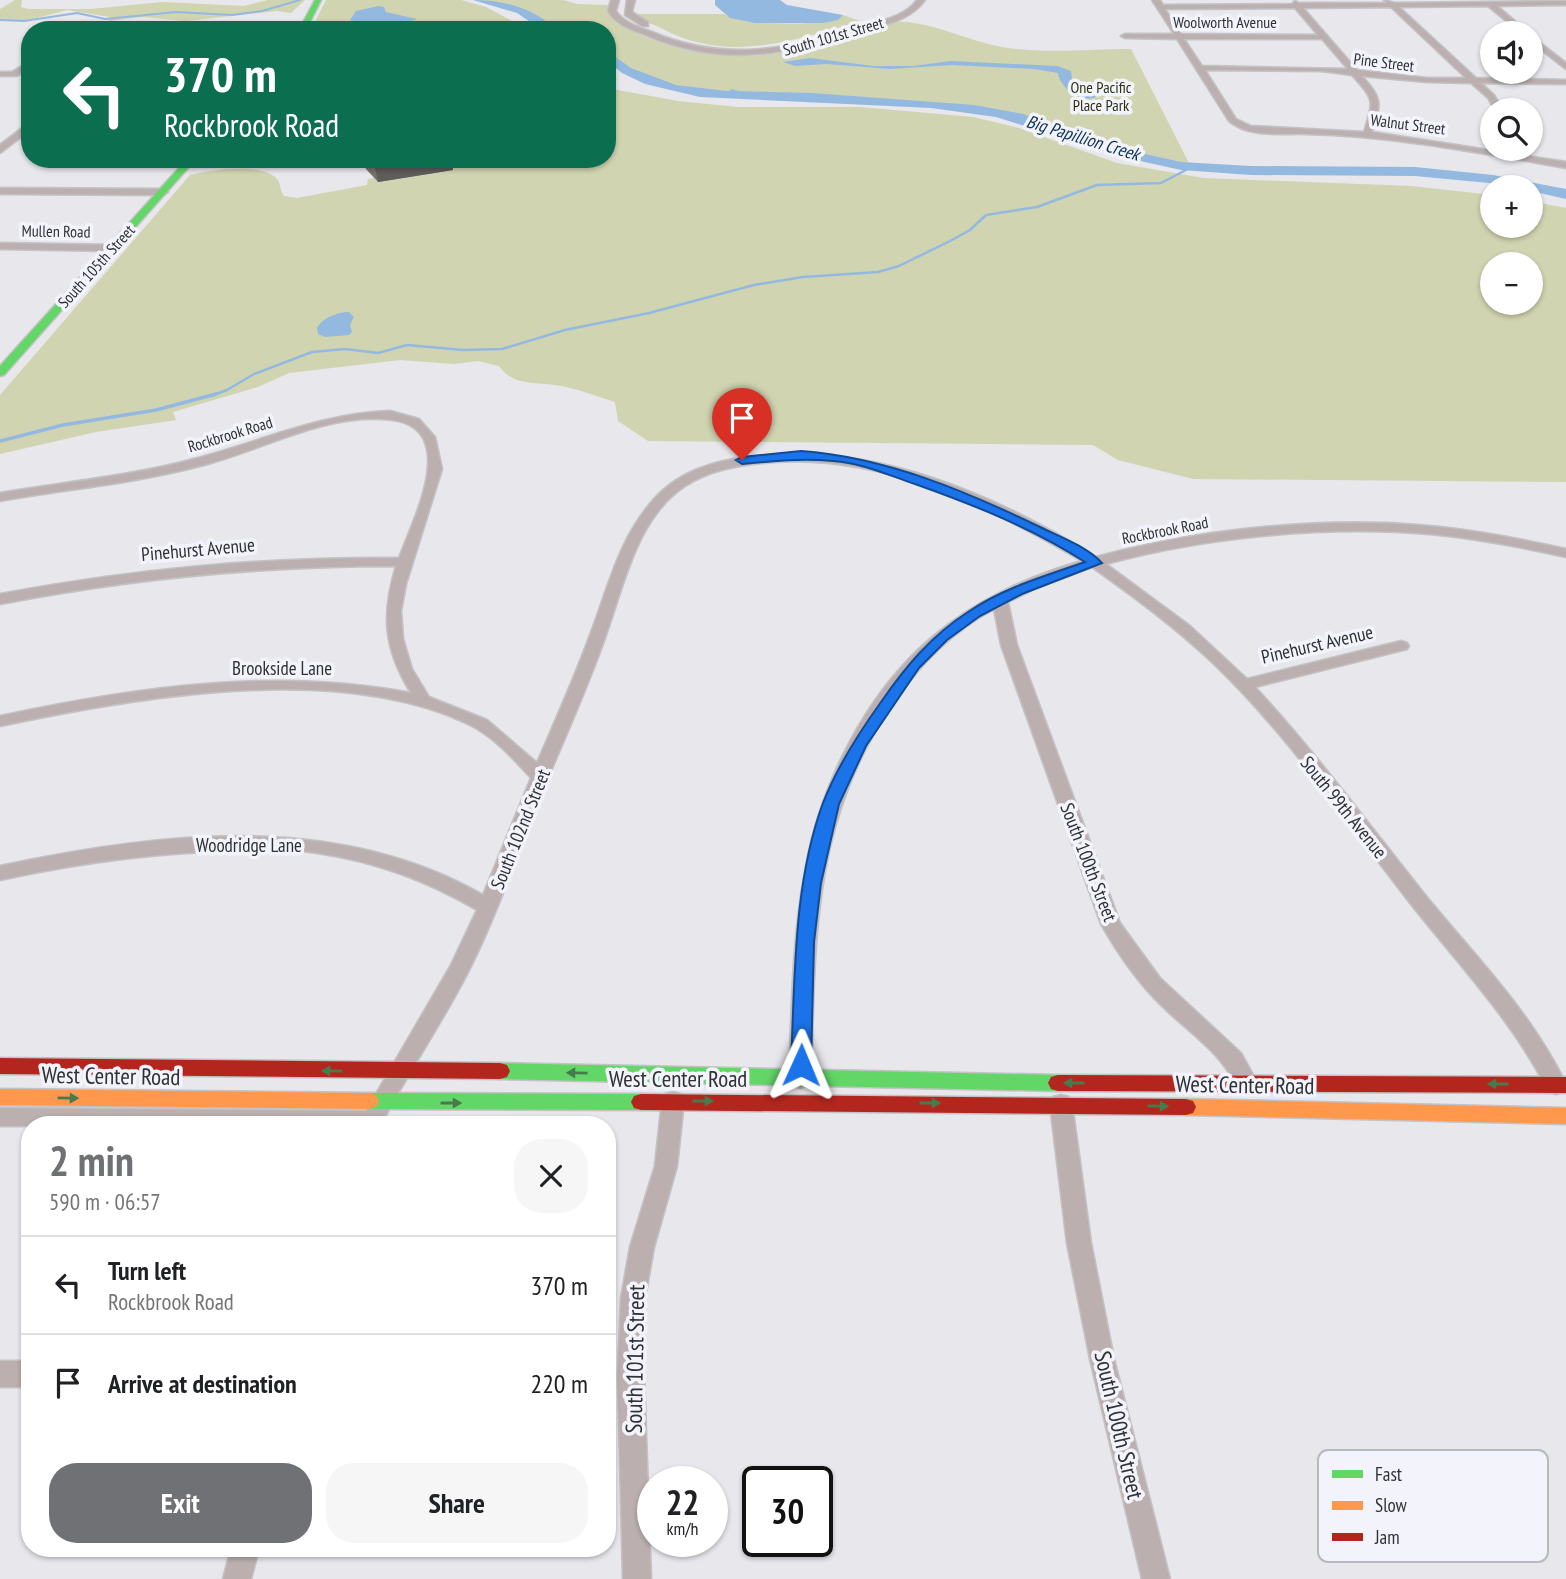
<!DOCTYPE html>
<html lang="en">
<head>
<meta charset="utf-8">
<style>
	:root { --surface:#fff; --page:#f6f6f6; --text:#202124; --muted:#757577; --line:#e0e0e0; --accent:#707174 }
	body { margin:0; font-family:"PT Sans Narrow",sans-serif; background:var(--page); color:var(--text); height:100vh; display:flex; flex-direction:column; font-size:26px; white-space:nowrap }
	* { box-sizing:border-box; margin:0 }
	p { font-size:23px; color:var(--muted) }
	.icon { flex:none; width:38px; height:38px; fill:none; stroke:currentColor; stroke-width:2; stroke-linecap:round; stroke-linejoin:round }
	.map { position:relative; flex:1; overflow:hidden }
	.sheet { position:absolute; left:21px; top:1116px; width:595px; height:441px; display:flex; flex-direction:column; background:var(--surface); border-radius:28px; box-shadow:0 2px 5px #0004 }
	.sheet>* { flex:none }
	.top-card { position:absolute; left:21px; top:21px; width:595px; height:147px; border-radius:28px; box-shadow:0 2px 5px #0004; background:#0b6e4f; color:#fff; overflow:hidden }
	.tools { position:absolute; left:1480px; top:21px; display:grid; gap:14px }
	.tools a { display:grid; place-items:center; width:63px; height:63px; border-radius:50%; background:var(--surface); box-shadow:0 2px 5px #0004; font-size:35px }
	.speed { position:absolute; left:637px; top:1466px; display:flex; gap:14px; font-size:35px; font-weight:700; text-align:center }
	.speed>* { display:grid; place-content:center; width:91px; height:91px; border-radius:50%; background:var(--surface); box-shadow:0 2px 5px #0004; line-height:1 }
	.speed small { font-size:18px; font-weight:400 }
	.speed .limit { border:4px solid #111; border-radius:10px; background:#fff; color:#111 }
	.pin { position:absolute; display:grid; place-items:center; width:60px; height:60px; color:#fff; margin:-72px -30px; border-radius:50% 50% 50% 0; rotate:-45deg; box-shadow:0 0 7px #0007 }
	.pin .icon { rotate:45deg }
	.me { position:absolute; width:77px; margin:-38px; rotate:1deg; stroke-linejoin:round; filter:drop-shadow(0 0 5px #0008) }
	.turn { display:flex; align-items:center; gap:24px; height:147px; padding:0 28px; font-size:32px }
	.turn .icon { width:91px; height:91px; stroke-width:2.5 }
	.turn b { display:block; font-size:49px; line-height:60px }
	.round { display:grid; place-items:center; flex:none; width:74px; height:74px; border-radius:28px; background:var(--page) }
	.summary { display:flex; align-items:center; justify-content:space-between; height:119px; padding:0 28px }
	h1 { font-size:42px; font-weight:700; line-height:52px; color:var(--accent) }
	.primary-button { display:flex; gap:14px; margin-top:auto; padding:14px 28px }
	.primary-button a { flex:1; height:80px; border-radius:28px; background:var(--accent); color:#fff; font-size:28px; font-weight:700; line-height:80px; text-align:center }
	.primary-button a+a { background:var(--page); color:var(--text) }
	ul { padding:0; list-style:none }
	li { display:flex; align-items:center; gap:21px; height:98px; padding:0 28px; border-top:2px solid var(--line) }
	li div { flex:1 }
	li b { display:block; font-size:26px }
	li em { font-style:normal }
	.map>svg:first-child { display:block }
	.green { fill:#d0d4b0; fill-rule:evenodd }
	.water { fill:#94b9e1 }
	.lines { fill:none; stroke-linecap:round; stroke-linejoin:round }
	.stream-far2 { stroke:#94b9e1; stroke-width:2 }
	.stream-far1 { stroke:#94b9e1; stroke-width:2.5 }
	.stream { stroke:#94b9e1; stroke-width:3.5 }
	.river { fill:#94b9e1; fill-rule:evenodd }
	.street-casing { stroke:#c3c3c6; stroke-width:3 }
	.fast-casing { stroke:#c3c3c6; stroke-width:3 }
	.slow-casing { stroke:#c3c3c6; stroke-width:3 }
	.jam-casing { stroke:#c3c3c6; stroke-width:3 }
	.street { fill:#bbb0af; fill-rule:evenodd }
	.fast { fill:#63d668; fill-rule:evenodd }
	.slow { fill:#ff974d; fill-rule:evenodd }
	.jam { fill:#b3261e; fill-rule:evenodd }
	.wall { fill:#75726e }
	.shaded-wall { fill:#5f5c5a }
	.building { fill:#888480; stroke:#5f5c5a; stroke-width:2 }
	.oneway { fill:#477b4b }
	.route { fill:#1a73e8; stroke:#114b97; stroke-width:2 }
	.labels { text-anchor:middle; stroke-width:7; stroke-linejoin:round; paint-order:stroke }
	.far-street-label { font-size:16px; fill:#303134; stroke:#f2f3fb }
	.far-park-label { font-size:16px; fill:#303312; stroke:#f2f3fb }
	.far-water-label { font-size:18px; font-style:italic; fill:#0d3256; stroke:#f2f3fb }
	.street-label { font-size:19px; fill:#303134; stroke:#f2f3fb }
	.near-street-label { font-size:23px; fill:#303134; stroke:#f2f3fb }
	.key { fill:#f2f3fb; stroke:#b8b9bf; stroke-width:2 }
	.key-label { font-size:19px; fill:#303134 }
</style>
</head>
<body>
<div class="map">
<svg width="1566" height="1579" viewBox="0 0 1566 1579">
	<rect width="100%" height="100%" fill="#e7e7ec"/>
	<g class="green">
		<polygon points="15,0 22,0 21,7 29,9 91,9 162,2 244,6 268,0 305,0 291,13 277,11 186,21 142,17 109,21 110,17 67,10 29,20 0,20 0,9"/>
		<polygon points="326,0 461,0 486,7 529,30 311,30"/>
		<path d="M479,0H563L577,4L610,5L609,12L612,18C667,57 747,65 812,46C835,40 865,25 888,22C925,18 966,41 1002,47C1040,54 1091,49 1131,49L1191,167L1132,156L1027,120L968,108L816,97H729L694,92L633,75L617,65L607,55V30H551L521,11Z"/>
		<path d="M632,14H724C738,25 833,28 843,15L860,21C794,41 726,64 661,28C651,23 641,21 632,14Z"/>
		<path d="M607,88L678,101L738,107H860L973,117L1019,128L1117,163L1203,178L1411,186L1493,195V226H1531V201L1566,208V482L1193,479L1118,460L1093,445L648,441L618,421L615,402C596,396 576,388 555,385C534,382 513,386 499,366L478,361L454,364L400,360L289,373L258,387L173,412L176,420L96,432L0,454V395L190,175C210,170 262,162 277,179C281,184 279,188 284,196L297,198L367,185L368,179L374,178L378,182L453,170L450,166L474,162L490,163L494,159H607ZM1493,264H1531V303H1493Z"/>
	</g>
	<g class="water">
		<polygon points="715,0 780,0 787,5 843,15 838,20 823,23 755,23 730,18 715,5"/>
		<path d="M378,6L384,7L386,12L417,19C407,24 361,24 350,20L356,11Z"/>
		<path d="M810,58L874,66H913L951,61L1057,66L1071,71L1072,79L1089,89L1096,97C1078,104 1059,85 1058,73L1034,69L952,65L890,69L827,64L795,66L783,62Z"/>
		<path d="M349,312L354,317L350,325L352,332L349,335L325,337L318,334L317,328C322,318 338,312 349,312Z"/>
	</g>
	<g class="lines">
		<g class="stream-far2">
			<polyline points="0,20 24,21 77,13 105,19 176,12 232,15 262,11 300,0"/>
			<polyline points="731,90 758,98"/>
			<polyline points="1182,172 1191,167"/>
		</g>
		<polyline class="stream-far1" points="211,396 227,390 254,374 312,352 345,349 378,353 407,345 463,350 502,349 565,330 649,313 754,285 803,277 878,272 899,266 950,241 970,230 986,215 1037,207 1097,185 1161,183 1186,170"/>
		<polyline class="stream" points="0,441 63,425 156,410 216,394"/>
		<g class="river">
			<path d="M473,0C504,0 534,8 557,30H542L517,13Z"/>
			<polygon points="607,51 631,68 676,85 727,91 812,93 974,105 1023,114 1132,151 1181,162 1251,166 1415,167 1493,175 1566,189 1566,199 1531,191 1531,187 1415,176 1251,175 1181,170 1122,157 996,117 931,108 700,97 645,84 622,73 607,61"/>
		</g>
		<defs>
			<g id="street">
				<path d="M611,0H619L616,11C624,23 639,27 652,32C725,63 787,49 861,27C880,21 905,17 917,0H925C911,20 886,24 864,31C789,54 724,68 648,36C633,30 617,26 608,11Z"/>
				<polygon points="627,0 635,0 632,12 648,22 648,26 642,26 625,15"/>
				<path d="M1152,0H1160L1163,5L1292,4L1295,1L1299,3H1387L1384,0L1395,3L1566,1V5L1497,6L1529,33H1521L1488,6L1399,7L1476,78L1566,80V84L1481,83L1494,95L1503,110H1495L1488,98L1471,83L1427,82L1362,76C1383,100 1381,102 1372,132L1566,162V168C1480,153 1394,136 1306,134C1281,133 1249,138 1229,121L1177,39L1125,38L1121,36L1125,34H1174ZM1391,7L1466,78H1427L1357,70L1303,8ZM1295,8L1318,35L1181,34L1165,9ZM1184,39H1322L1348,69L1202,66ZM1205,70L1322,71L1352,75C1375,101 1374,99 1364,132L1251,126L1236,119Z"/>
				<polygon points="1531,36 1566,63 1566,69 1531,42"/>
				<polygon points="30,61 30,67 17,76 0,76 0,72 12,72"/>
				<polygon points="30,122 30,130 0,153 0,145"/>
				<polygon points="0,188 163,189 168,192 163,195 0,194"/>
				<polygon points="0,243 112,245 117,248 112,251 0,249"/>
				<path d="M390,411L419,419L435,437L442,469L406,584L401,611L403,639L412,669L429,697L487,720L537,763C555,721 574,679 590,635C607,591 618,542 649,505C676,471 715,460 756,456C877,443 996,495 1096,557C1198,529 1324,516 1429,526C1475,530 1521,539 1566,549V557C1521,547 1475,538 1429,534C1328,525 1204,537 1106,564L1190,626L1247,679L1401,641L1407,643L1409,646L1407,649L1255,687C1318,755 1372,829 1430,901C1479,960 1532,1014 1566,1084L1564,1091L1556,1094L1548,1091C1514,1023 1462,968 1414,908C1349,825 1289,736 1213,663C1175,627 1134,597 1092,567L1036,588L1008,602L1017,645L1120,923L1160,978L1241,1053L1258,1084L1255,1090L1247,1093L1239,1090C1220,1051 1193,1036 1163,1007C1138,983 1118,954 1101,924L1001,645L994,609C951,632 918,666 891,706C811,824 815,943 811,1079L808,1085L800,1088L792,1085L789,1079C792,1010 792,940 805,872C820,785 866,691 936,634C977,600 1031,575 1082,561C985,504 877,451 761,463C734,466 708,471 685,486C639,516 625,580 608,629C589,686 562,743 540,797C517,854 498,912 471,966C444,1021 408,1071 381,1125L0,1126V1108L366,1111L451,965L477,910C428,881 373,861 317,853C291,849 264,850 238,851C157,852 78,863 0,880V866C158,832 337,811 483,895L531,778C512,757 492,735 466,723C335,662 137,697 0,726V716C135,687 274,667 411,693C384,649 381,616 396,566C261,566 133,578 0,604V594C136,569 261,557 399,558C410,528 439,471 424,440C414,418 384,418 363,419C308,423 257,451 204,465C137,483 68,489 0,501V493C65,482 131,476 194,459C260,442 321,413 390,411Z"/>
				<polygon points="673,1092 681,1094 684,1101 677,1166 654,1247 645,1298 644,1376 651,1579 623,1579 618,1376 621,1298 630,1247 655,1166 662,1101 665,1094"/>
				<polygon points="1061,1095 1069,1097 1072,1104 1091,1243 1114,1359 1170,1579 1142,1579 1090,1359 1067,1243 1050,1104 1053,1097"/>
				<rect x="0" y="1361" width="30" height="26"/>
				<polygon points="231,1549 259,1549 251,1579 223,1579"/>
			</g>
			<g id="fast">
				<polygon points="315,0 321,0 306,30 299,30"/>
				<polygon points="187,159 196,159 4,375 0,376 0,366"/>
				<polygon points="500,1063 1058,1075 1065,1077 1068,1083 1065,1089 1058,1091 500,1079 493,1077 490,1071 493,1065"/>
				<polygon points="369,1093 641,1094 648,1096 651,1102 648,1108 641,1110 369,1109 362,1107 359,1101 362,1095"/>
			</g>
			<g id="slow">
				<polygon points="0,1089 369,1093 376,1095 379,1101 376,1107 369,1109 0,1105"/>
				<polygon points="1186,1099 1566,1108 1566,1124 1186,1115 1179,1113 1176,1107 1179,1101"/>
			</g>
			<g id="jam">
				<polygon points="0,1058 500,1063 507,1065 510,1071 507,1077 500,1079 0,1074"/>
				<polygon points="1058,1075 1566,1077 1566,1093 1058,1091 1051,1089 1048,1083 1051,1077"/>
				<polygon points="641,1094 1186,1099 1193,1101 1196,1107 1193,1113 1186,1115 641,1110 634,1108 631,1102 634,1096"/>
			</g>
		</defs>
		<use href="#street" class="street-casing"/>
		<use href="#fast" class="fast-casing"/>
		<use href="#slow" class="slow-casing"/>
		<use href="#jam" class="jam-casing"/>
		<use href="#street" class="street"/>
		<use href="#fast" class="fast"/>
		<use href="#slow" class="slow"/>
		<use href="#jam" class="jam"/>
	</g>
	<polygon class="wall" points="364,159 455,159 456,165 453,166 453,170 378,182 366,169"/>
	<polygon class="shaded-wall" points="395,159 455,159 456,165 453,166 453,170 378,182 374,163"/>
	<polygon class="building" points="371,159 395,159 374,163"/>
	<defs><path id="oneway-solid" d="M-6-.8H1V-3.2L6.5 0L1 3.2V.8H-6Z" transform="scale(1.75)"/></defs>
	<g class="oneway">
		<use href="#oneway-solid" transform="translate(332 1071) rotate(-179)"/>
		<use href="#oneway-solid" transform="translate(577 1073) rotate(-179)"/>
		<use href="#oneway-solid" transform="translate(1074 1083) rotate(-180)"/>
		<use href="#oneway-solid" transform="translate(1498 1084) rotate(-180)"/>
		<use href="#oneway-solid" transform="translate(68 1098) rotate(1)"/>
		<use href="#oneway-solid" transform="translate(703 1101)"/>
		<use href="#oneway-solid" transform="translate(451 1103)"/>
		<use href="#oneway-solid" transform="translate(930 1103)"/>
		<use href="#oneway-solid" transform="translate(1158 1106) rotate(1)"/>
	</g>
	<path class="route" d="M801,451C885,457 966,491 1042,528C1061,537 1087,547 1102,563L1022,594L980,616L947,640L919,668L866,746L839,804L821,883L814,942L811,1065L808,1071L801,1073L794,1071L791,1065C795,980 793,884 823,803C837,767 858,734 881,702C906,666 931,636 968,612C1003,588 1045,576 1085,562C1032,528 974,505 915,484C888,475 862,463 833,461C802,458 773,461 742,464L736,460L742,457Z"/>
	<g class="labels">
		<g class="far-street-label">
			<text x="1225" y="28">Woolworth Avenue</text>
			<text transform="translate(833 36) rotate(-16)" y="6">South 101st Street</text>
			<text transform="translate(1384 62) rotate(7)" y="6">Pine Street</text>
			<text transform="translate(1408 124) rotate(7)" y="6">Walnut Street</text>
			<text transform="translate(56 231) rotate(1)" y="6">Mullen Road</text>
			<text transform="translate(96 266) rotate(-48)" y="6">South 105th Street</text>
			<text transform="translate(230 434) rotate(-17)" y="6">Rockbrook Road</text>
			<text transform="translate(1165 530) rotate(-11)" y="6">Rockbrook Road</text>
		</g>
		<g class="far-park-label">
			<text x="1101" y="93">One Pacific<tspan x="1101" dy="18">Place Park</tspan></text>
		</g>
		<g class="far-water-label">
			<text transform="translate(1083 138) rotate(17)" y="6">Big Papillion Creek</text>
		</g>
		<g class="street-label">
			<text transform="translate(198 549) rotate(-5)" y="7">Pinehurst Avenue</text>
			<text transform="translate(1317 644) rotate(-13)" y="7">Pinehurst Avenue</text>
			<text x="282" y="675">Brookside Lane</text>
			<text transform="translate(1344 807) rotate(51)" y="7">South 99th Avenue</text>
			<text transform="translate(520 829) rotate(-68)" y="7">South 102nd Street</text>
			<text x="249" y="852">Woodridge Lane</text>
			<text transform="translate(1089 862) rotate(69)" y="7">South 100th Street</text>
		</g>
		<g class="near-street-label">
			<text transform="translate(111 1076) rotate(1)" y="8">West Center Road</text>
			<text x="678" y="1087">West Center Road</text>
			<text transform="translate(1245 1085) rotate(1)" y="8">West Center Road</text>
			<text transform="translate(635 1359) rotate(-89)" y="8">South 101st Street</text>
			<text transform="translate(1119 1425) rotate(77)" y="8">South 100th Street</text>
		</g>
	</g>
	<rect x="1318" y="1450" width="230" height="112" rx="10" class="key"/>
	<rect x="1332" y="1470" width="31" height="8" fill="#63d668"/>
	<rect x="1332" y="1501" width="31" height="9" fill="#ff974d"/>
	<rect x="1332" y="1533" width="31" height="8" fill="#b3261e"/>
	<g class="key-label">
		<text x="1375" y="1481">Fast</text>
		<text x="1375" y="1512">Slow</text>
		<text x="1375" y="1544">Jam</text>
	</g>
</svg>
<div class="tools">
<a><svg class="icon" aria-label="sound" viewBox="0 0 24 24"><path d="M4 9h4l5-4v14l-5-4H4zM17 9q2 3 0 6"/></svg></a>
<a><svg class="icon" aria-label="search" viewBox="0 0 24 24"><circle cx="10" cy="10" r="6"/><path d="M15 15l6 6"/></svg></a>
<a>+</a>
<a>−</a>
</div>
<div class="speed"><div>22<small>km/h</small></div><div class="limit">30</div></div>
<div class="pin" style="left:742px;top:460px;background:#d93025"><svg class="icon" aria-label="arrive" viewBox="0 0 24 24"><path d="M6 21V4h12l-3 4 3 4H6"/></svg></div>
<svg class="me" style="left:801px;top:1065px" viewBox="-20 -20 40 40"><path d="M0-17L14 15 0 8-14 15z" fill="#1a73e8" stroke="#fff" stroke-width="4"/></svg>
<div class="top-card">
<div class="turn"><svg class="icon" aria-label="left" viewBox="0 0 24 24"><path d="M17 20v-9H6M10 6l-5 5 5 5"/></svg><div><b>370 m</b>Rockbrook Road</div></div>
</div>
<section class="sheet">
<div class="summary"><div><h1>2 min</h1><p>590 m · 06:57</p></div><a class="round"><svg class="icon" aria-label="close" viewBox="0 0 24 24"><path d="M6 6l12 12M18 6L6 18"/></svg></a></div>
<ul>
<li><svg class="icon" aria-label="left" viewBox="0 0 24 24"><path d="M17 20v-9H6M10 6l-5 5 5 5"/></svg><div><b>Turn left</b><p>Rockbrook Road</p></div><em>370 m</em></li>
<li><svg class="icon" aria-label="arrive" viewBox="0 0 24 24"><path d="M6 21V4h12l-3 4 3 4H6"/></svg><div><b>Arrive at destination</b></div><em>220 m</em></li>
</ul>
<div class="primary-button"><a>Exit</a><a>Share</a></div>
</section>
</div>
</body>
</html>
